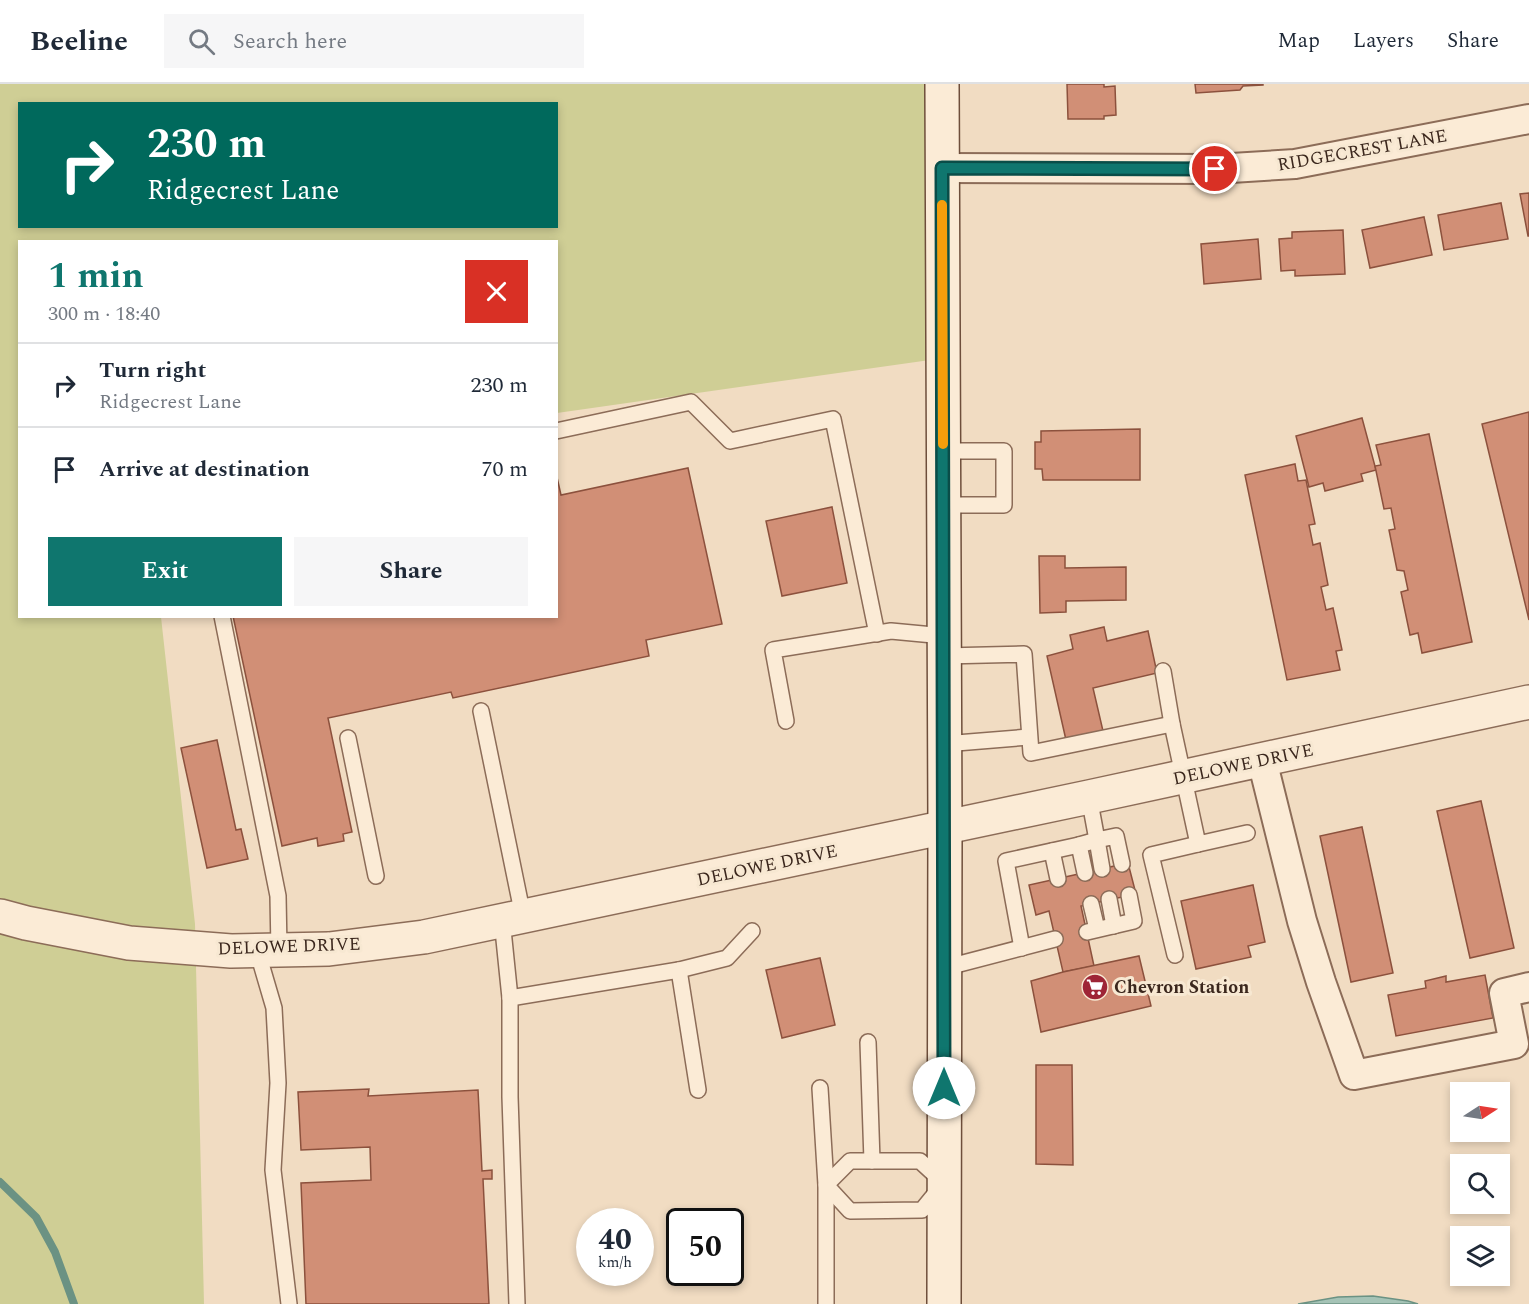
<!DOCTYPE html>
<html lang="en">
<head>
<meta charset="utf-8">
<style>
	:root { --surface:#fff; --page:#f6f6f7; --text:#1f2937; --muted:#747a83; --line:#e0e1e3; --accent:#0f766e }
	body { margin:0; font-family:Spectral,serif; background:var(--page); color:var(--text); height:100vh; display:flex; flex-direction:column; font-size:22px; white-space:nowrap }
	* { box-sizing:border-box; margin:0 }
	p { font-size:20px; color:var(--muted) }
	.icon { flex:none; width:33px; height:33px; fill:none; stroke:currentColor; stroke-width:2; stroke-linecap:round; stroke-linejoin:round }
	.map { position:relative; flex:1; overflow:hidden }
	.sheet { position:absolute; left:18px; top:156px; width:540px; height:378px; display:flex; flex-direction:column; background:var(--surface); border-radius:0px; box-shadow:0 3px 9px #0003 }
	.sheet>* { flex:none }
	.banner { position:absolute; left:18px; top:18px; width:540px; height:126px; border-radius:0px; box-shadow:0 3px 9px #0003; background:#00695c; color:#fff; overflow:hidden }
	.needle { width:39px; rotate:78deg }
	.fabs { position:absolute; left:1450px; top:998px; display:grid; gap:12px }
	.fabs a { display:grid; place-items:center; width:60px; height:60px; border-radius:0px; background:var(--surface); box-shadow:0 3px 9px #0003; font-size:30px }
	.speed { position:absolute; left:576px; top:1124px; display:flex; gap:12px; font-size:30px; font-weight:700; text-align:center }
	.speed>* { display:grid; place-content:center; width:78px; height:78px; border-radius:50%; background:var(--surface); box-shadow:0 3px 9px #0003; line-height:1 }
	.speed small { font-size:15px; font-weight:400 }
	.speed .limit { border:3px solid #111; border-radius:9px; background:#fff; color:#111 }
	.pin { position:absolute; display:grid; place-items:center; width:51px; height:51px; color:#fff; margin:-26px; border:3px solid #fff; border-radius:50%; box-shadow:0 2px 6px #0007 }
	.me { position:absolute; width:66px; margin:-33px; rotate:0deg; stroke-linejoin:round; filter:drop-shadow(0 0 4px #0008) }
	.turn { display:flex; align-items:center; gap:21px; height:126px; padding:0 30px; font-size:27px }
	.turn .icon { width:78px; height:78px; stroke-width:2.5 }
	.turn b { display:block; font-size:42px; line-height:51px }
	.round { display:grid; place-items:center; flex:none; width:63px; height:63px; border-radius:0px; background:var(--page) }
	.headline { display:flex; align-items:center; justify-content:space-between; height:102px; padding:0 30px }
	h1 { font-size:36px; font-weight:700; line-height:45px; color:var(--accent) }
	.primary-button { display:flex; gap:12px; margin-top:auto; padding:12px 30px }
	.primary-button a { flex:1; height:69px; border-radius:0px; background:var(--accent); color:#fff; font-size:24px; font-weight:700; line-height:69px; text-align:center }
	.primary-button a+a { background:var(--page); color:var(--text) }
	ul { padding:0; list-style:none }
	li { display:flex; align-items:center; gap:18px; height:84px; padding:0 30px; border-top:2px solid var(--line) }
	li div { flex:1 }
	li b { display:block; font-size:22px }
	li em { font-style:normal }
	header { display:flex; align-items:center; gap:36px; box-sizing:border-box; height:84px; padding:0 30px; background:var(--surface); border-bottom:2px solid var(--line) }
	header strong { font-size:28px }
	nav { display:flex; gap:33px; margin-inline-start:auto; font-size:21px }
	.search { width:420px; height:54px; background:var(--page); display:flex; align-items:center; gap:15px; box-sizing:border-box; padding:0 21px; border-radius:0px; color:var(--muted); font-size:22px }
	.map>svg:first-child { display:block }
	.green { fill:#cfce95; fill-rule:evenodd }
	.water { fill:#a5c3b6; stroke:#6b9283; stroke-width:1.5 }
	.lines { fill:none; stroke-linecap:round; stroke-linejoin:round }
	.stream { stroke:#6b9283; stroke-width:8 }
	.building { fill:#d18f76; stroke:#8c513d; stroke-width:1.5 }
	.service-casing { stroke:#8c6c58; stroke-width:18 }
	.minor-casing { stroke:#8c6c58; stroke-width:32 }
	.tertiary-casing { stroke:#8c6c58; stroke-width:36 }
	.secondary-casing { stroke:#6e4e3b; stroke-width:36 }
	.service { stroke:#fbebd6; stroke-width:15 }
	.minor { stroke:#fbebd6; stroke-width:28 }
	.tertiary { stroke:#fbebd6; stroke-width:33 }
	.secondary { stroke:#fbebd6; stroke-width:33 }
	.route-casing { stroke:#0a4d48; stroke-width:15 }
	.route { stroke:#0f766e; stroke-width:10 }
	.slow { stroke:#f59e0b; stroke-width:10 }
	.labels { text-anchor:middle; stroke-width:6; stroke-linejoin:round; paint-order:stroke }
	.street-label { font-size:18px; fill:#3b271d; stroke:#f7e8d2 }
	.poi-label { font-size:18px; font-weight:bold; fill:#3b271d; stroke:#f7e8d2; text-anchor:start }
</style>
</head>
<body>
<header>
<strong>Beeline</strong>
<div class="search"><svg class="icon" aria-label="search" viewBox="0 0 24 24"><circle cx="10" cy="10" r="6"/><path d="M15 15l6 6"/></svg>Search here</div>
<nav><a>Map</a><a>Layers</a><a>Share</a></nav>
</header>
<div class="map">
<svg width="1529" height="1220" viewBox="0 0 1529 1220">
	<rect width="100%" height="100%" fill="#f1dcc2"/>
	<path class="green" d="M0,0H930V276L557,329L556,158H20V532L161,533L195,840L204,1220H0ZM20,20H556V142H20Z"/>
	<polygon class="water" points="1373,1212 1408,1217 1418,1220 1298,1220 1338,1213"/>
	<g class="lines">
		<polyline class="stream" points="0,1098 36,1133 55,1168 74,1220"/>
	</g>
	<g class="building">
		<polygon points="1067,0 1104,0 1104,3 1115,2 1116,31 1104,32 1104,35 1068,35"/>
		<polygon points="1195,0 1263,0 1263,1 1243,2 1240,6 1196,9"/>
		<polygon points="1529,109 1529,152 1528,152 1520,110"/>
		<polygon points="1501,119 1508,155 1444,166 1438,131"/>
		<polygon points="1424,133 1432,171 1370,184 1362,146"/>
		<polygon points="1343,146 1345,190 1295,192 1295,186 1281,187 1279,155 1292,154 1292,148"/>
		<polygon points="1258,155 1261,195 1204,200 1201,160"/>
		<polygon points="1529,328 1529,536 1482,340"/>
		<polygon points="1362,334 1376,386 1361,390 1363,397 1325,407 1323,399 1309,403 1296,352"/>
		<polygon points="1140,345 1140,396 1043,396 1042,385 1035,385 1035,358 1041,358 1041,347"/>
		<polygon points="1429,350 1472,558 1422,569 1418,549 1410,551 1401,508 1408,506 1404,487 1397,486 1389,446 1395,445 1391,424 1384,425 1375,382 1381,381 1376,361"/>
		<polygon points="1295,380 1298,397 1306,396 1315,440 1309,441 1313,461 1320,459 1328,501 1321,503 1326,526 1333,524 1342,566 1336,567 1340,586 1287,596 1245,391"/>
		<polygon points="688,384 722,540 646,556 649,572 453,614 451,608 328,634 352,748 343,750 344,757 318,762 317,754 282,762 233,532 556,532 556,389 561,411"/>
		<polygon points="832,423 847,499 782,512 766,437"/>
		<polygon points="1039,472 1065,472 1065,484 1126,483 1126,516 1066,517 1066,528 1040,529"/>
		<polygon points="1104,543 1107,557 1148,547 1157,589 1093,604 1103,647 1066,656 1047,572 1073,565 1070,551"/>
		<polygon points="217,656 236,746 241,745 248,775 207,784 181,664"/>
		<polygon points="1481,717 1514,864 1470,874 1437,727"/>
		<polygon points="1362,743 1393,889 1351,898 1320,752"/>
		<polygon points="1128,779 1136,810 1081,822 1094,882 1063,888 1049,827 1036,831 1029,801"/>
		<polygon points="1253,801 1265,858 1248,862 1251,873 1196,885 1181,817"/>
		<polygon points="1139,872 1151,922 1041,948 1031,897 1063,888"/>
		<polygon points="820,874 835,941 782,954 766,886"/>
		<polygon points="1485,891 1493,934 1396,952 1388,911 1426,904 1425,897 1446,892 1446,898"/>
		<polygon points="1036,981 1072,981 1073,1081 1036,1080"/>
		<polygon points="369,1005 368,1012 478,1006 482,1087 492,1086 492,1095 483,1095 489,1220 306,1220 301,1099 371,1096 370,1063 301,1066 298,1008"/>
	</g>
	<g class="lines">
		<defs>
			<g id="service">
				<polyline points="556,347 691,318 730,357 833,335 877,550"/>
				<polyline points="943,367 1004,367 1004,421 944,421"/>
				<polyline points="222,532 278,812 279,866"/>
				<polyline points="944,572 1024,570 1031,669 1172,640"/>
				<polyline points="1163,587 1172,640 1198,760 1247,749"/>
				<polyline points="481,627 523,832"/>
				<polyline points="786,637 773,566 891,547 944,552"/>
				<polyline points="348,654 376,792"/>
				<polyline points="944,660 1029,653"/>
				<polyline points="1089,713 1097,756 1116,752 1122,780"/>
				<polyline points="1052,767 1058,795"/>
				<polyline points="1085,789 1079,761 1097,756 1102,785"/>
				<polyline points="1109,815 1114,842"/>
				<polyline points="1091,820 1097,845"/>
				<polyline points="502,836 510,914 510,1013 517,1220"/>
				<polyline points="1087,848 1134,837 1129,811"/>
				<polyline points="1022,864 1006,777 1079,761"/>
				<polyline points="257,866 274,924 278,999 273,1086 289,1220"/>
				<polyline points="1175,871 1151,771 1198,760"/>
				<polyline points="944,884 1055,855"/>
				<polyline points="679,886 698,1006"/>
				<polyline points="510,914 679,886 727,874 752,847"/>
				<polyline points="868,958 872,1077"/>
				<polyline points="820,1004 826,1101 826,1220"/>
				<polygon points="850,1077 920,1077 944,1099 922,1126 850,1127 826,1101"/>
			</g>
			<g id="minor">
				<polyline points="942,84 1215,85 1295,80 1529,35"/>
				<polyline points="1262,676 1302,837 1321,898 1354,991 1514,960 1504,909 1529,903"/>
			</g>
			<polyline id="tertiary" points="0,832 26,839 129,859 231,867 329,865 424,853 1089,713 1529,618"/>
			<polyline id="secondary" points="942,0 945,743 944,1220"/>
		</defs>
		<use href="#service" class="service-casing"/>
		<use href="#minor" class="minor-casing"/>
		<use href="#tertiary" class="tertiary-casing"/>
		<use href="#secondary" class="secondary-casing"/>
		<use href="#service" class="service"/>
		<use href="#minor" class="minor"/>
		<use href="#tertiary" class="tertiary"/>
		<use href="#secondary" class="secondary"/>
	</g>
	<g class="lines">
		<defs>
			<polyline id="route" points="944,1004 942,84 1215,85"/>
		</defs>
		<use href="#route" class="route-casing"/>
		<use href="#route" class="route"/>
		<polyline class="slow" points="942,121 943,360"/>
	</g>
	<defs>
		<symbol id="supermarket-disc" viewBox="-11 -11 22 22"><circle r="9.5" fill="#9e2536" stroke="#f7e8d2"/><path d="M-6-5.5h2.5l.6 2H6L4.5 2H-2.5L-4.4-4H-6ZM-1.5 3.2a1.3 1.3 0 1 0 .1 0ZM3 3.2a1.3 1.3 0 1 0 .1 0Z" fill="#fff"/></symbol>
	</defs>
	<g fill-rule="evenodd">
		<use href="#supermarket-disc" x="1080" y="888" width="30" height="30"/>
	</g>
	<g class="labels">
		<g class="street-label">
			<text transform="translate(1362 66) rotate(-10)" y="6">RIDGECREST LANE</text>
			<text transform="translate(1243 680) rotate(-12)" y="6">DELOWE DRIVE</text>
			<text transform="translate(767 781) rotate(-12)" y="6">DELOWE DRIVE</text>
			<text transform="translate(289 862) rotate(-2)" y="6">DELOWE DRIVE</text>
		</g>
		<g class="poi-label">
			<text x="1114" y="909">Chevron Station</text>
		</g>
	</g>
</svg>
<div class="fabs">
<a><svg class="needle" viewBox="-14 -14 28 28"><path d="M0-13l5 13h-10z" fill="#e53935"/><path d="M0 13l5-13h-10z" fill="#747a83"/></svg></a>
<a><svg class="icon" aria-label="search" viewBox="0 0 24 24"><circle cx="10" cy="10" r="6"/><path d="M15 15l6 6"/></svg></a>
<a><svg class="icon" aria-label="layers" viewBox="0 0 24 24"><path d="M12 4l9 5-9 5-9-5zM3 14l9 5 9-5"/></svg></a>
</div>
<div class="speed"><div>40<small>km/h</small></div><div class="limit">50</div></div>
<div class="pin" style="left:1215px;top:85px;background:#d93025"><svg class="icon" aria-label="arrive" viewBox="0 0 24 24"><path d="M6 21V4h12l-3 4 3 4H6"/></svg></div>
<svg class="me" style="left:944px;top:1004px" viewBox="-20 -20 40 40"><circle r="19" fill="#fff"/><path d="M0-13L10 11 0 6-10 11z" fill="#0f766e"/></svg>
<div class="banner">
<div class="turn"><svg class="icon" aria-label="right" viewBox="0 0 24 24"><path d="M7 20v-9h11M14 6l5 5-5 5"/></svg><div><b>230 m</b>Ridgecrest Lane</div></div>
</div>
<section class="sheet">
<div class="headline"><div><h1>1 min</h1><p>300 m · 18:40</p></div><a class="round" style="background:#d93025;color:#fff"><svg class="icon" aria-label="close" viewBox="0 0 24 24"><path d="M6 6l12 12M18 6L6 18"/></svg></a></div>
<ul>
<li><svg class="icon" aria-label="right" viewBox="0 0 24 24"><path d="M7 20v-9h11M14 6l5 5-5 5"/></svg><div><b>Turn right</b><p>Ridgecrest Lane</p></div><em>230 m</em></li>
<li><svg class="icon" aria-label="arrive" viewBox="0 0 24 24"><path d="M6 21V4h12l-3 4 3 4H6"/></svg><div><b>Arrive at destination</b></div><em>70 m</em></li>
</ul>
<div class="primary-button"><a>Exit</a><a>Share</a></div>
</section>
</div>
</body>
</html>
